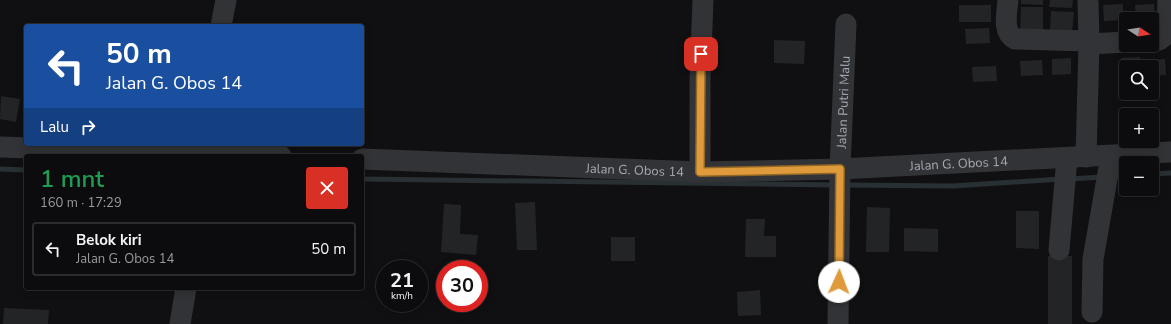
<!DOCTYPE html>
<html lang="id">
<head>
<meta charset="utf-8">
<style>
	:root { --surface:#0c0c0e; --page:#151517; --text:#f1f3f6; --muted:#9a9b9e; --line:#2c2c2e }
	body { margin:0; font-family:"Nunito Sans",sans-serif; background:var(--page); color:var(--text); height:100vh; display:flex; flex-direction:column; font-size:15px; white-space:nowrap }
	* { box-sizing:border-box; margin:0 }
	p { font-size:13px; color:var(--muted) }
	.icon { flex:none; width:22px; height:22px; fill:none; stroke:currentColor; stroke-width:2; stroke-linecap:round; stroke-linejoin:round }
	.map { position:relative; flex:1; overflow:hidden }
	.details { position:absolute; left:24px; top:154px; width:340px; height:136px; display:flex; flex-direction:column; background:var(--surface); border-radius:4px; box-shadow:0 2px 10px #0003,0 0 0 1px var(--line) }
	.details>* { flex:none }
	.top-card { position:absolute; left:24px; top:24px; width:340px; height:122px; border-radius:4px; box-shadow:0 2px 10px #0003,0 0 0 1px var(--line); background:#1a4fa0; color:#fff; overflow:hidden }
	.needle { width:26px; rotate:102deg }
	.buttons { position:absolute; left:1119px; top:12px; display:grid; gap:8px }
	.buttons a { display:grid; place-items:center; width:40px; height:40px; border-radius:4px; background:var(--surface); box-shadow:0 2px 10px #0003,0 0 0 1px var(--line); font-size:20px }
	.speed { position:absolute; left:376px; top:260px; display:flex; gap:8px; font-size:20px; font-weight:700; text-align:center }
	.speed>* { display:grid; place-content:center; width:52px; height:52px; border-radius:50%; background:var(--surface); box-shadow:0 2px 10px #0003,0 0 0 1px var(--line); line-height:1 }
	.speed small { font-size:10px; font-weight:400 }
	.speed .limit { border:6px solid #d22; background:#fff; color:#111 }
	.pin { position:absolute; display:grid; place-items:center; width:34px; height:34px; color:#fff; margin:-17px; border-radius:8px; box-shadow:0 2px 6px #0006 }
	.me { position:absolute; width:44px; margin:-22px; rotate:2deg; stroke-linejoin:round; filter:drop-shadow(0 0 3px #0008) }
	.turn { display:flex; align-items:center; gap:14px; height:84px; padding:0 16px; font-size:18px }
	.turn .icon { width:52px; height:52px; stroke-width:2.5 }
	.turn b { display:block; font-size:28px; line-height:34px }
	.then { display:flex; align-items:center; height:38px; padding:0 16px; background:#0003; gap:8px; font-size:15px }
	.round { display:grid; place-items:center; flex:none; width:42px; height:42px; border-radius:4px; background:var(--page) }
	.overview { display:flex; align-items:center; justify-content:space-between; height:68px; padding:0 16px }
	h1 { font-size:24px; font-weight:600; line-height:30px; color:#1e9e55 }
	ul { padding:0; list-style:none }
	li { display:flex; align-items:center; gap:12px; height:54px; margin:0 8px 6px; padding:0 8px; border:2px solid var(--line); border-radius:4px }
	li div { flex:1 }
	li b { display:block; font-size:15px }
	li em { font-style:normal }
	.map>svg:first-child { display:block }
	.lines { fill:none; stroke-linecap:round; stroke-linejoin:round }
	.stream { stroke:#283034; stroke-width:5 }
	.building { fill:#232426 }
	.minor { stroke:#323336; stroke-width:21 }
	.route-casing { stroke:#916526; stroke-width:10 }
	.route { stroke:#df9b3b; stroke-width:7 }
	.labels { text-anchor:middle; stroke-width:4; stroke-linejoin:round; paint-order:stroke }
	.street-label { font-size:13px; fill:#a3a8b1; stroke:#0b0c0d }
</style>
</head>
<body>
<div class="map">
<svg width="1171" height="324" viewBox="0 0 1171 324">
	<rect width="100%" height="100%" fill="#101012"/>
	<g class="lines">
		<g class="stream">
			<polyline points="0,169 26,170"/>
			<polyline points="1152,174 1171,173"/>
			<polyline points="1113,177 1126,176"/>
			<polyline points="362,179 835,185"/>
			<polyline points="1069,179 1103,177"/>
			<polyline points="843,185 953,186 1061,179"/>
		</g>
	</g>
	<g class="building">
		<polygon points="1021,0 1043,0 1043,5 1021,4"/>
		<polygon points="1050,0 1073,0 1072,8 1049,7"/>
		<polygon points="1123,4 1123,20 1104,21 1103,5"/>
		<polygon points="1154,4 1155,20 1136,19 1135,5"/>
		<rect x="959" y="5" width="32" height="17"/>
		<polygon points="1021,7 1043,7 1043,33 1020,33"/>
		<polygon points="1051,11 1074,12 1072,33 1050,31"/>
		<polygon points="989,28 990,43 966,44 965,29"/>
		<polygon points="774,40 805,41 804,64 774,63"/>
		<polygon points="1140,57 1140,67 1126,67 1126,74 1121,74 1121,58"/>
		<polygon points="1071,58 1071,74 1052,75 1052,59"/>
		<polygon points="1165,59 1166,75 1152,76 1152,67 1147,67 1146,60"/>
		<polygon points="1042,60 1043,75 1021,76 1020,61"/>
		<polygon points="996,66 997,81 973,82 972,67"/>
		<polygon points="1,96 20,99 16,122 0,119"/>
		<polygon points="535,202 537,250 517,250 515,203"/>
		<polygon points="444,204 461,205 460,234 478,235 476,255 441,252"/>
		<polygon points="867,207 890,208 889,252 866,252"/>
		<polygon points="1016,211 1039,211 1039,249 1016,248"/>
		<polygon points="746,219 765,219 764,236 776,236 776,257 745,257"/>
		<polygon points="904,228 938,229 938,252 904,251"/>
		<rect x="611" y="237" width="24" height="24"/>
		<rect x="1048" y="256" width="24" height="68"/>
		<polygon points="760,290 761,315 738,316 737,292"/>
		<polygon points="4,308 49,310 48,324 3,324"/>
	</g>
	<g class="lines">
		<g class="minor">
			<path d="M1008,0C1007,13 1002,32 1015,39L1089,41"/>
			<polyline points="221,26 226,0"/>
			<polyline points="1152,41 1159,40 1167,34 1168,0"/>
			<polyline points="1089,44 1126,42"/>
			<polyline points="0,147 281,156"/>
			<polyline points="1086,157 1089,44 1088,0"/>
			<path id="s1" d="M362,159L700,172L840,169L1171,152"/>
			<polyline points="700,172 700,81 703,0"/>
			<polyline points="1059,250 1067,158"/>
			<polyline points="1092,312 1093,259 1111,156"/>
			<polyline points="180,324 186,288"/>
			<path id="s2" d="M838,324L840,169L846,24"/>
		</g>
	</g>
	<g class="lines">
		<defs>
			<polyline id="route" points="701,54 700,172 840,169 839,282"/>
		</defs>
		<use href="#route" class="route-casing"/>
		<use href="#route" class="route"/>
	</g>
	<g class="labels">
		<g class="street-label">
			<text dy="5" stroke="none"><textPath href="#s2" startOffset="222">Jalan Putri Malu</textPath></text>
			<text dy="5" stroke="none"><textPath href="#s1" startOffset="597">Jalan G. Obos 14</textPath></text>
			<text dy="5" stroke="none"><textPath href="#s1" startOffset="273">Jalan G. Obos 14</textPath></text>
		</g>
	</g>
</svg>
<div class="buttons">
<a><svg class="needle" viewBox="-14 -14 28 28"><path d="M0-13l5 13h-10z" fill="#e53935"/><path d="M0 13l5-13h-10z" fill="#9a9b9e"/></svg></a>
<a><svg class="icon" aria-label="search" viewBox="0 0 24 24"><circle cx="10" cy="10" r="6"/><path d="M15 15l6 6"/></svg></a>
<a>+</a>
<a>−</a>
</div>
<div class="speed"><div>21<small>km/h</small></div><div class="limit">30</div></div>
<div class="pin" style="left:701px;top:54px;background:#d93025"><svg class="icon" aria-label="arrive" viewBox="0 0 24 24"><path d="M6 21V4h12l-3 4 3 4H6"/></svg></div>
<svg class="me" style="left:839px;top:282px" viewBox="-20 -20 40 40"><circle r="19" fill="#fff"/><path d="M0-13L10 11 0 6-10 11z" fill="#df9b3b"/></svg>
<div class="top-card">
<div class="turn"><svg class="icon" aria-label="left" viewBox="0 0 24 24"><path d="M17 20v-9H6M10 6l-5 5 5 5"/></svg><div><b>50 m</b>Jalan G. Obos 14</div></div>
<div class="then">Lalu<svg class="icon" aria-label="right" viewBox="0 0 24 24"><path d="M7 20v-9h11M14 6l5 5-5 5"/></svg></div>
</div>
<section class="details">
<div class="overview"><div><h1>1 mnt</h1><p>160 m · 17:29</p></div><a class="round" style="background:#d93025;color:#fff"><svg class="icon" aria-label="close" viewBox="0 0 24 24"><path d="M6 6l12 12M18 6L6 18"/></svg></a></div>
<ul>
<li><svg class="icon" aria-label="left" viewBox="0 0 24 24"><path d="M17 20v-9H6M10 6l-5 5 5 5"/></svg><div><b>Belok kiri</b><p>Jalan G. Obos 14</p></div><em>50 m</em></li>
</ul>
</section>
</div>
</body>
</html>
